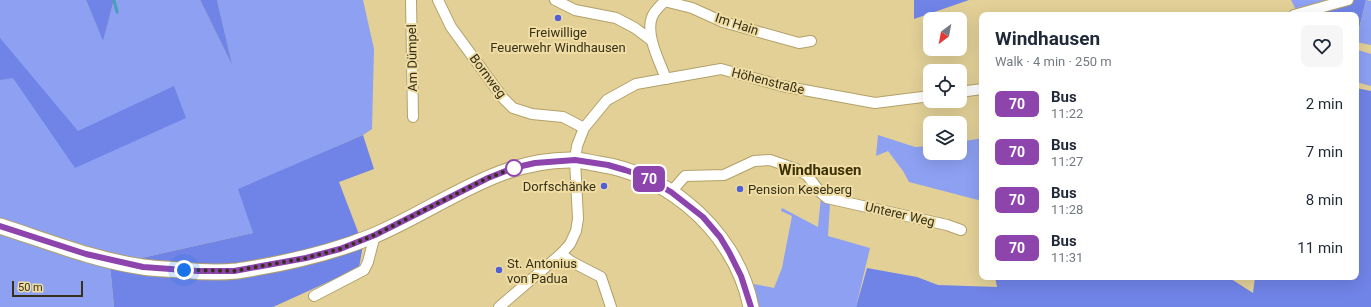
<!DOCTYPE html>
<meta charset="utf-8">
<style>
:root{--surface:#fff;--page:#f6f6f7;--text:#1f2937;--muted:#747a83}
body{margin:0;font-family:Roboto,sans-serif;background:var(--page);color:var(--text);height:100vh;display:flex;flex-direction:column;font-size:15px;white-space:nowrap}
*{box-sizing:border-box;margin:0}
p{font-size:13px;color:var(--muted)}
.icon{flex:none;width:22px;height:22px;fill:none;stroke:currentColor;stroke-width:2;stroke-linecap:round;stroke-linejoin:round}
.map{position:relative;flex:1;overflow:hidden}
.details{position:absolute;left:979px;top:12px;width:380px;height:268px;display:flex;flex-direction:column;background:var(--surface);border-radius:8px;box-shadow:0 4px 16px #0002}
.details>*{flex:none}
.badge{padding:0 8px;border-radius:6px;font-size:14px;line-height:26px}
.needle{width:26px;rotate:212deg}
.controls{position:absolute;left:923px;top:12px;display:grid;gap:8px}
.controls a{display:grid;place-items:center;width:44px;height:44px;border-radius:8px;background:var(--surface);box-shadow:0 4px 16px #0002;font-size:20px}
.scale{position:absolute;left:12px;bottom:10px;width:71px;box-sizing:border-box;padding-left:4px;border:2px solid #373019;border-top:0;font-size:11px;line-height:14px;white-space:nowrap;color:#373019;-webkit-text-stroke:3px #efdda4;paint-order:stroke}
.you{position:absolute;width:20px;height:20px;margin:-10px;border:3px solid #fff;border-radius:50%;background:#1a73e8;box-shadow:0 0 0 6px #1a73e833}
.map>.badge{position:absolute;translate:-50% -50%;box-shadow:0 0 0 2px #fff}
.round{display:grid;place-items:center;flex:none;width:42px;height:42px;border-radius:8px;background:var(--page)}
.head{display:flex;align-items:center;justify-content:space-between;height:68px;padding:0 16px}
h1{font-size:19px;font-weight:700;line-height:30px}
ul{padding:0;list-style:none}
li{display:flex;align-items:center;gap:12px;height:48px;padding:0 16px}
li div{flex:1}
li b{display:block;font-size:15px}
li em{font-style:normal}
li .badge{min-width:44px;font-weight:700;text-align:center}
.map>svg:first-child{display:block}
.green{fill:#8da0f2}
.forest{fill:#7084e7}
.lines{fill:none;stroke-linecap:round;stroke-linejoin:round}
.stream{stroke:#46a0b2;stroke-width:3}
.minor-casing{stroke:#b2a169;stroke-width:12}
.secondary-casing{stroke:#b2a169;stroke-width:17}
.minor{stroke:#fff;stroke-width:10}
.secondary{stroke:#fff;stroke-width:15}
.line-casing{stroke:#fff;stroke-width:9}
.line{stroke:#8e44ad;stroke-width:6}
.walk{stroke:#373019;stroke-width:4;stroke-dasharray:0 7.2}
.poi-dot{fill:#5060d6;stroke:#efdda4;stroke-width:1.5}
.stop-dot{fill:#fff;stroke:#8e44ad;stroke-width:2}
.labels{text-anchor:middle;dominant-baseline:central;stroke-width:4;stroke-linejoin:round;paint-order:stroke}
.street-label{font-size:13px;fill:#373019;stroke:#efdda4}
.poi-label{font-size:13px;fill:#373019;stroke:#efdda4;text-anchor:start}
.quarter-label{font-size:15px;font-weight:bold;fill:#3c3003;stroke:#efdda4}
</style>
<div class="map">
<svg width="1371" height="307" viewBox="0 0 1371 307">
<rect width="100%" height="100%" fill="#e2d097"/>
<g class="green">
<polygon points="0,0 86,0 103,40 114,0 200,0 231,63 217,0 363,0 374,49 372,129 363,135 239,189 253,233 110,265 114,307 0,307"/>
<polygon points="1291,0 1326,0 1296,10"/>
<polygon points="1366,0 1371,1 1371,45 1356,42"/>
<polygon points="1358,50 1371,54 1371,86 1356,82 1356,60"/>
<polygon points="878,135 915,147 930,146 930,153 960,153 960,142 982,138 982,201 909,182 903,171 888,151 876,156"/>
<polygon points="821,197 830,203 828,236 870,248 856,307 758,307 754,284 774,288 782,268 792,216 781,211 782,208 818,227"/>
</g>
<g class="forest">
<polygon points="86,0 114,0 103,41"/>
<polygon points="200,0 217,0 232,65"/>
<polygon points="914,0 969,0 914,19"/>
<polygon points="1348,0 1366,0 1356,41 1356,15 1308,15"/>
<polygon points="0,38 78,131 174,86 186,118 75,168 13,78 0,80"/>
<polygon points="1356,84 1356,88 1371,91 1371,307 856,307 867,268 917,277 938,285 997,287 995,277 1228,277 1253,293 1255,277 1356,277"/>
<polygon points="363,135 374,169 339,182 363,245 359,268 273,307 114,307 110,265 253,233 238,189"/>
</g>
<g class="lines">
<polyline class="stream" points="114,0 117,12"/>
<defs>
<g id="minor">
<polyline points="411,0 413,117"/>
<polyline points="438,0 451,27 503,98 513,108 532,114 563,117 584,128"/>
<polyline points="555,0 575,10 616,18 635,28 651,40"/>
<polyline points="664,1 692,8 723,22 799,43 811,41"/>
<polyline points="1294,15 1348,0"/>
<path d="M666,79c-6,-17 -21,-44 -14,-62 2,-6 9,-12 14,-17"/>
<polyline points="960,92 982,89"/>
<polyline points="671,192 685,176 724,175 754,161 770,160 796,169 807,175 820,192 827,198 947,225 961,230"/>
<polyline points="561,254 572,262 601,277 611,307"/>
<polyline points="314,296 364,270 368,262 375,235"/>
<polyline points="499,307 561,254 570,244 576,231 578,219 575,160 577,146 584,128 607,100 636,84 721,69 782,86 875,103 930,96"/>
</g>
<path id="secondary" d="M0,226c47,15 94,34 143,41 13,2 26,2 39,3 17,2 37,3 55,1 46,-7 92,-17 136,-35 67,-28 124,-78 201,-76 8,0 17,3 25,4 33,5 62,19 88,40 32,26 56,62 64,103"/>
</defs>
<use href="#minor" class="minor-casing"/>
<use href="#secondary" class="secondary-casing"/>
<use href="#minor" class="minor"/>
<use href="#secondary" class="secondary"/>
</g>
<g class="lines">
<defs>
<polyline id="line" points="0,226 86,254 143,267 198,271 234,271 306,258 340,249 375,235 488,178 513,168 535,163 575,160 608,165 625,170 643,176 671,192 703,217 720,237 729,252 741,276 751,307"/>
</defs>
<use href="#line" class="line-casing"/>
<use href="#line" class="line"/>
<polyline class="walk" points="184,270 234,271 306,258 340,249 375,235 488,178 514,168"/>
</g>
<g class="poi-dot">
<circle cx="558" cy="18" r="4"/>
<circle cx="604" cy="186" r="4"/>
<circle cx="740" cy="189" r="4"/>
<circle cx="499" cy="270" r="4"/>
</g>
<circle class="stop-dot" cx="514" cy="168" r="8"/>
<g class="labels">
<g class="street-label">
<text transform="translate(737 24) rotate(18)">Im Hain</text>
<text transform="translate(412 58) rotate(-91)">Am Dümpel</text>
<text transform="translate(488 76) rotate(53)">Bornweg</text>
<text transform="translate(768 81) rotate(14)">Höhenstraße</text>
<text transform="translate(900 214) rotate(13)">Unterer Weg</text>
</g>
<g class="poi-label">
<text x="558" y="32" text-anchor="middle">Freiwillige<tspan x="558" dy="15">Feuerwehr Windhausen</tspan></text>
<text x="596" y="186" text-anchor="end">Dorfschänke</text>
<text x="748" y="189">Pension Keseberg</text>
<text x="507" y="263">St. Antonius<tspan x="507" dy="15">von Padua</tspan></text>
</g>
<g class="quarter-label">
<text x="820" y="170">Windhausen</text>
</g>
</g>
</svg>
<div class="controls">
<a><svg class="needle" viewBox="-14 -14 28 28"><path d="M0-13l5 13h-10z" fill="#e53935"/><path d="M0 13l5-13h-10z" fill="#747a83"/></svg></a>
<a><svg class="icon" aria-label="locate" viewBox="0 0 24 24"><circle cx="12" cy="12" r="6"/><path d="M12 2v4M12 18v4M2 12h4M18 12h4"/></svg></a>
<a><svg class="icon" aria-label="layers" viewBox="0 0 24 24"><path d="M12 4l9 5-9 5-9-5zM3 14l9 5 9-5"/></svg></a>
</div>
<div class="scale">50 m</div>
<div class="you" style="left:184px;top:270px"></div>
<b class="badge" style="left:649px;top:179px;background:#8e44ad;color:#fff">70</b>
<section class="details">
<div class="head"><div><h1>Windhausen</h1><p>Walk · 4 min · 250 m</p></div><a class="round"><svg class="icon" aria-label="heart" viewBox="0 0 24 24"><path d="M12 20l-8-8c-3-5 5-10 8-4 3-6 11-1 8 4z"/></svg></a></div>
<ul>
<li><span class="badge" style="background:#8e44ad;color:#fff">70</span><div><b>Bus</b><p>11:22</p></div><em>2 min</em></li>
<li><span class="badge" style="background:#8e44ad;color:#fff">70</span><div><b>Bus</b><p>11:27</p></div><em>7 min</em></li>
<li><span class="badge" style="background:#8e44ad;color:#fff">70</span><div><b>Bus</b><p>11:28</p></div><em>8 min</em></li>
<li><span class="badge" style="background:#8e44ad;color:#fff">70</span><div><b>Bus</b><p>11:31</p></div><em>11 min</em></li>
</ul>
</section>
</div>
